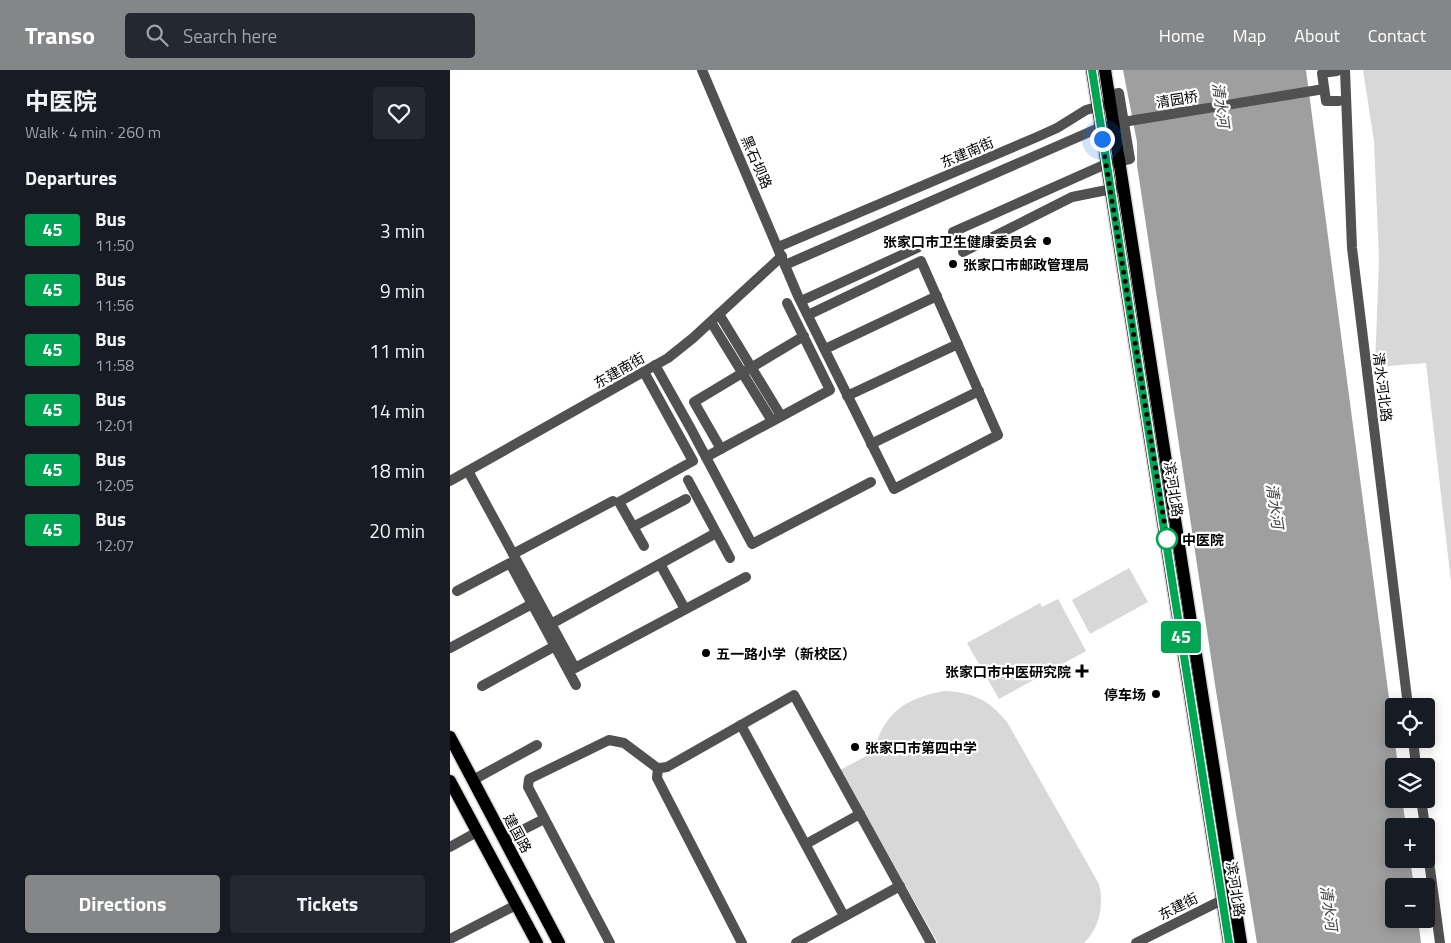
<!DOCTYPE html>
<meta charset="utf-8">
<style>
:root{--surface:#171b24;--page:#242831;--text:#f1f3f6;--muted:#9ea1a6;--accent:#858687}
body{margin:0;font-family:"Titillium Web","Noto Sans SC",sans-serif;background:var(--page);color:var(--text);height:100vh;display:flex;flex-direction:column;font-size:19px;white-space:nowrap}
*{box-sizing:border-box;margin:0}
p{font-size:16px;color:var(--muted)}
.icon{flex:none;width:28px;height:28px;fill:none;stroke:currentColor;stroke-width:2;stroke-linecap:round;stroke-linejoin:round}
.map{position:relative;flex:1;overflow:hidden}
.panel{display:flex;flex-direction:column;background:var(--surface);width:450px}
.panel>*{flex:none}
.badge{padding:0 10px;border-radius:4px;font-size:18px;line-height:32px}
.tools{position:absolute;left:935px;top:628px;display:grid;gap:10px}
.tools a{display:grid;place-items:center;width:50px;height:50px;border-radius:5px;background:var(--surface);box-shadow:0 2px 12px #0003;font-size:25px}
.you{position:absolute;width:25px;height:25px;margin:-12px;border:4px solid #fff;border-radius:50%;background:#1a73e8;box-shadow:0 0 0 8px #1a73e833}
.map>.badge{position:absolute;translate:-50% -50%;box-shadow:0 0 0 2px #fff}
h2{padding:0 25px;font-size:19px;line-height:45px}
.round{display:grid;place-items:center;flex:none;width:52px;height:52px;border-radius:5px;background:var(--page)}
.head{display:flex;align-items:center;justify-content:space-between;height:85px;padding:0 25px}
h1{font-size:24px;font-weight:700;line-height:38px}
.button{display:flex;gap:10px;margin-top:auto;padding:10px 25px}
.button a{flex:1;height:58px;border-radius:5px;background:var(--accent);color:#fff;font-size:20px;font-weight:700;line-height:58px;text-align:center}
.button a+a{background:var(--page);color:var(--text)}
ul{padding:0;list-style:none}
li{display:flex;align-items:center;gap:15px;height:60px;padding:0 25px}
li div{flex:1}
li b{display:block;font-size:19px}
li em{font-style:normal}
li .badge{min-width:55px;font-weight:700;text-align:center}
header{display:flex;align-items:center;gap:30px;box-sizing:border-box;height:70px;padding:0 25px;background:var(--accent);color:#fff}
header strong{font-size:24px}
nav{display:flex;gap:28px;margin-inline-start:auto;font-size:18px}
.search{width:350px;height:45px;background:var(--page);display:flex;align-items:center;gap:12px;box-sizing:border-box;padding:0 18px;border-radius:5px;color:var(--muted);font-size:19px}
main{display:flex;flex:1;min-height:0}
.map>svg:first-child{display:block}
.green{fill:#d8d8d8}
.water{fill:#9f9f9f}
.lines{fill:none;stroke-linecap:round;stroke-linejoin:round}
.major-casing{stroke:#dbdbdb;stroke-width:15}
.minor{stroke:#515151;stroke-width:10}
.major{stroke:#000;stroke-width:12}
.line-casing{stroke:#fff;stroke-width:11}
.line{stroke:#00a651;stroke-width:8}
.walk{stroke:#000;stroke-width:5;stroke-dasharray:0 9}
.poi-dot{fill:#000;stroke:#fff;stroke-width:2}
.stop-dot{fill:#fff;stroke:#00a651;stroke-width:2.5}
.labels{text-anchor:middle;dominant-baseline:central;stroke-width:4.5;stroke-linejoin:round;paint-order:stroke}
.street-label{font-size:14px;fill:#000;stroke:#fff}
.poi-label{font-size:14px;font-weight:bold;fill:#000;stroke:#fff;text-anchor:end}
.stop-label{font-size:14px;font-weight:bold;fill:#000;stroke:#fff;text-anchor:start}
.water-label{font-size:15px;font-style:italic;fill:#404040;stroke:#fff}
</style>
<header>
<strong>Transo</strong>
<div class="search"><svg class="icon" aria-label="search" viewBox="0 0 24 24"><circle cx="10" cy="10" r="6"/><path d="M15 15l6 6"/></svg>Search here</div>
<nav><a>Home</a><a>Map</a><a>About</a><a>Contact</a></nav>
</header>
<main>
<section class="panel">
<div class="head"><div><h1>中医院</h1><p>Walk · 4 min · 260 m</p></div><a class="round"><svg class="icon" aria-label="heart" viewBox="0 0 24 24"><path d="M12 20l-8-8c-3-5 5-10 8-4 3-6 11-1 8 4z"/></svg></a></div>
<h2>Departures</h2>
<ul>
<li><span class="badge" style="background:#00a651;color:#fff">45</span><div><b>Bus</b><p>11:50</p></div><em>3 min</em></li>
<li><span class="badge" style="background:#00a651;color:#fff">45</span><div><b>Bus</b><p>11:56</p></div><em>9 min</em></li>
<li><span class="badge" style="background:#00a651;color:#fff">45</span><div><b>Bus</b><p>11:58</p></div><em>11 min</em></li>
<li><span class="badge" style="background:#00a651;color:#fff">45</span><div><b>Bus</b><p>12:01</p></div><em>14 min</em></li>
<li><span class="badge" style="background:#00a651;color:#fff">45</span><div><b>Bus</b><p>12:05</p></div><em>18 min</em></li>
<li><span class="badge" style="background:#00a651;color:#fff">45</span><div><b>Bus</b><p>12:07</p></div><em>20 min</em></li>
</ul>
<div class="button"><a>Directions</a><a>Tickets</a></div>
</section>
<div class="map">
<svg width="1001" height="873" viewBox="0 0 1001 873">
<rect width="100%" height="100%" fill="#fff"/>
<g class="green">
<polygon points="913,0 1001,0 1001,512 976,293 925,297 929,189 924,71"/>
<polygon points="679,498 698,532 640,564 622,530"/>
<polygon points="608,529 636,581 549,629 517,573 590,533 592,537"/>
<path d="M494,621c29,1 45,9 63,31l92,162c5,20 1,44 -15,59h-146l-98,-173 34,-18c9,-39 32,-54 70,-61z"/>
</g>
<polygon class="water" points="673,0 856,0 948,696 944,696 944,729 952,729 956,756 944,756 944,789 960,789 964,816 944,816 944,849 968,849 971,873 807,873 766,621 687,95 687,72"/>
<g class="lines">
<defs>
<g id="major">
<polyline points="642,0 779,873"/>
<polyline points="655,0 791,873"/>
<polyline points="0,667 109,873"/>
<polyline points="0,711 87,873"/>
</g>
</defs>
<use href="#major" class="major-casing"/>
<g class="minor">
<path d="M252,0l96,226c32,64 64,129 96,193l104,-54 -77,-174 -113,54"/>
<polyline points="895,0 902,178 958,636"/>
<polyline points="887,1 872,3 876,31 889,31"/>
<polyline points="673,52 874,19"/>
<polyline points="503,162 656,94 680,89 669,23 659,25"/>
<polyline points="328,177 587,67 607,58 636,40 654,35"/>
<polyline points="513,182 622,127 667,118"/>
<polyline points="335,195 651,57 658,56"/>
<polyline points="351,231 467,178"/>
<polyline points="269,244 331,346"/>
<polyline points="261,252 322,351"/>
<polyline points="375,279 487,226"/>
<polyline points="205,295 241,359 302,474 421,412"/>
<polyline points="397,326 508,274"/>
<polyline points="421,374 529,321"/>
<polyline points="271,379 244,332 354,266"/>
<polyline points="256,387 380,320 337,233"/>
<polyline points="18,401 125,598 296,507"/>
<polyline points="238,410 280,488"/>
<polyline points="0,411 218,288 243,268 332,186"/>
<polyline points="183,457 236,429"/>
<polyline points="194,476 169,432 243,391 194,302"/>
<polyline points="63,484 163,431"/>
<polyline points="210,494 235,539"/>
<polyline points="61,495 126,615"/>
<polyline points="7,521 60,493"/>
<polyline points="101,554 266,463"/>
<polyline points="0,578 82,534"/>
<polyline points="32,616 105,576"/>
<polyline points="291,655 394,846"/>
<polyline points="963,669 966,696"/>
<polyline points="208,698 207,708 292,873"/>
<polyline points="23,710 87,675"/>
<polyline points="971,729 975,756"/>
<polyline points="55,769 94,749"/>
<polyline points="976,769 990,873"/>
<polyline points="356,774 410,744"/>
<polyline points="0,777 27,762"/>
<polyline points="0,869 66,835"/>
<polyline points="160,873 78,717 79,709 159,670 174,673 206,697 210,698 217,697 344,625 481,873"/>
<polyline points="346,873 450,816"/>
<polyline points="686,873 778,827"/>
</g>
<use href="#major" class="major"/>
</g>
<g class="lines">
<defs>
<polyline id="line" points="642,0 779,873"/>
</defs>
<use href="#line" class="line-casing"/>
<use href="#line" class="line"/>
<polyline class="walk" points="652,69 717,469"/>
</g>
<g class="poi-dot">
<circle cx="597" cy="171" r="5"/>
<circle cx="503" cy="194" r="5"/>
<circle cx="256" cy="583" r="5"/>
<path d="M629.5 593.5h5v5h5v5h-5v5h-5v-5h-5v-5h5z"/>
<circle cx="706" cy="624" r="5"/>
<circle cx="405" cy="677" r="5"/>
</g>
<circle class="stop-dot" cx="717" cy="469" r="10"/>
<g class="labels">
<g class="street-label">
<text transform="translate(727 29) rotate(-9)">清园桥</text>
<text transform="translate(517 82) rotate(-23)">东建南街</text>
<text transform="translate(307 92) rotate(67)">黑石坝路</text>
<text transform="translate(169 300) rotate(-30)">东建南街</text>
<text transform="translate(933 317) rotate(83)">清水河北路</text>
<text transform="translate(724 419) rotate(81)">滨河北路</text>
<text transform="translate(68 763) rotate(62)">建国路</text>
<text transform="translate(786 819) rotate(81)">滨河北路</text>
<text transform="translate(728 836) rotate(-27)">东建街</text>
</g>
<g class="poi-label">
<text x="587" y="171">张家口市卫生健康委员会</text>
<text x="513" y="194" text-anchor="start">张家口市邮政管理局</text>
<text x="266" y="583" text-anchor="start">五一路小学（新校区）</text>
<text x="621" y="601">张家口市中医研究院</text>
<text x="696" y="624">停车场</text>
<text x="415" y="677" text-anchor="start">张家口市第四中学</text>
</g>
<g class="stop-label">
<text x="732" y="469">中医院</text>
</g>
<g class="water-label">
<text transform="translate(771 35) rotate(82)">清水河</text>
<text transform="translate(825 436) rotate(82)">清水河</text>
<text transform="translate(879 838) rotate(82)">清水河</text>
</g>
</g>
</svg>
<div class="tools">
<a><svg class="icon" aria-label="locate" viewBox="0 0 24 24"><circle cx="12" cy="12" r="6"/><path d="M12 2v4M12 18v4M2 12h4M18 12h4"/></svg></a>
<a><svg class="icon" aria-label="layers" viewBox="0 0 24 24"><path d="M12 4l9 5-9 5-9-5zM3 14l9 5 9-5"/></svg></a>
<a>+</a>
<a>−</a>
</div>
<div class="you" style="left:652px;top:69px"></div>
<b class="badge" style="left:731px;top:567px;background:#00a651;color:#fff">45</b>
</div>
</main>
